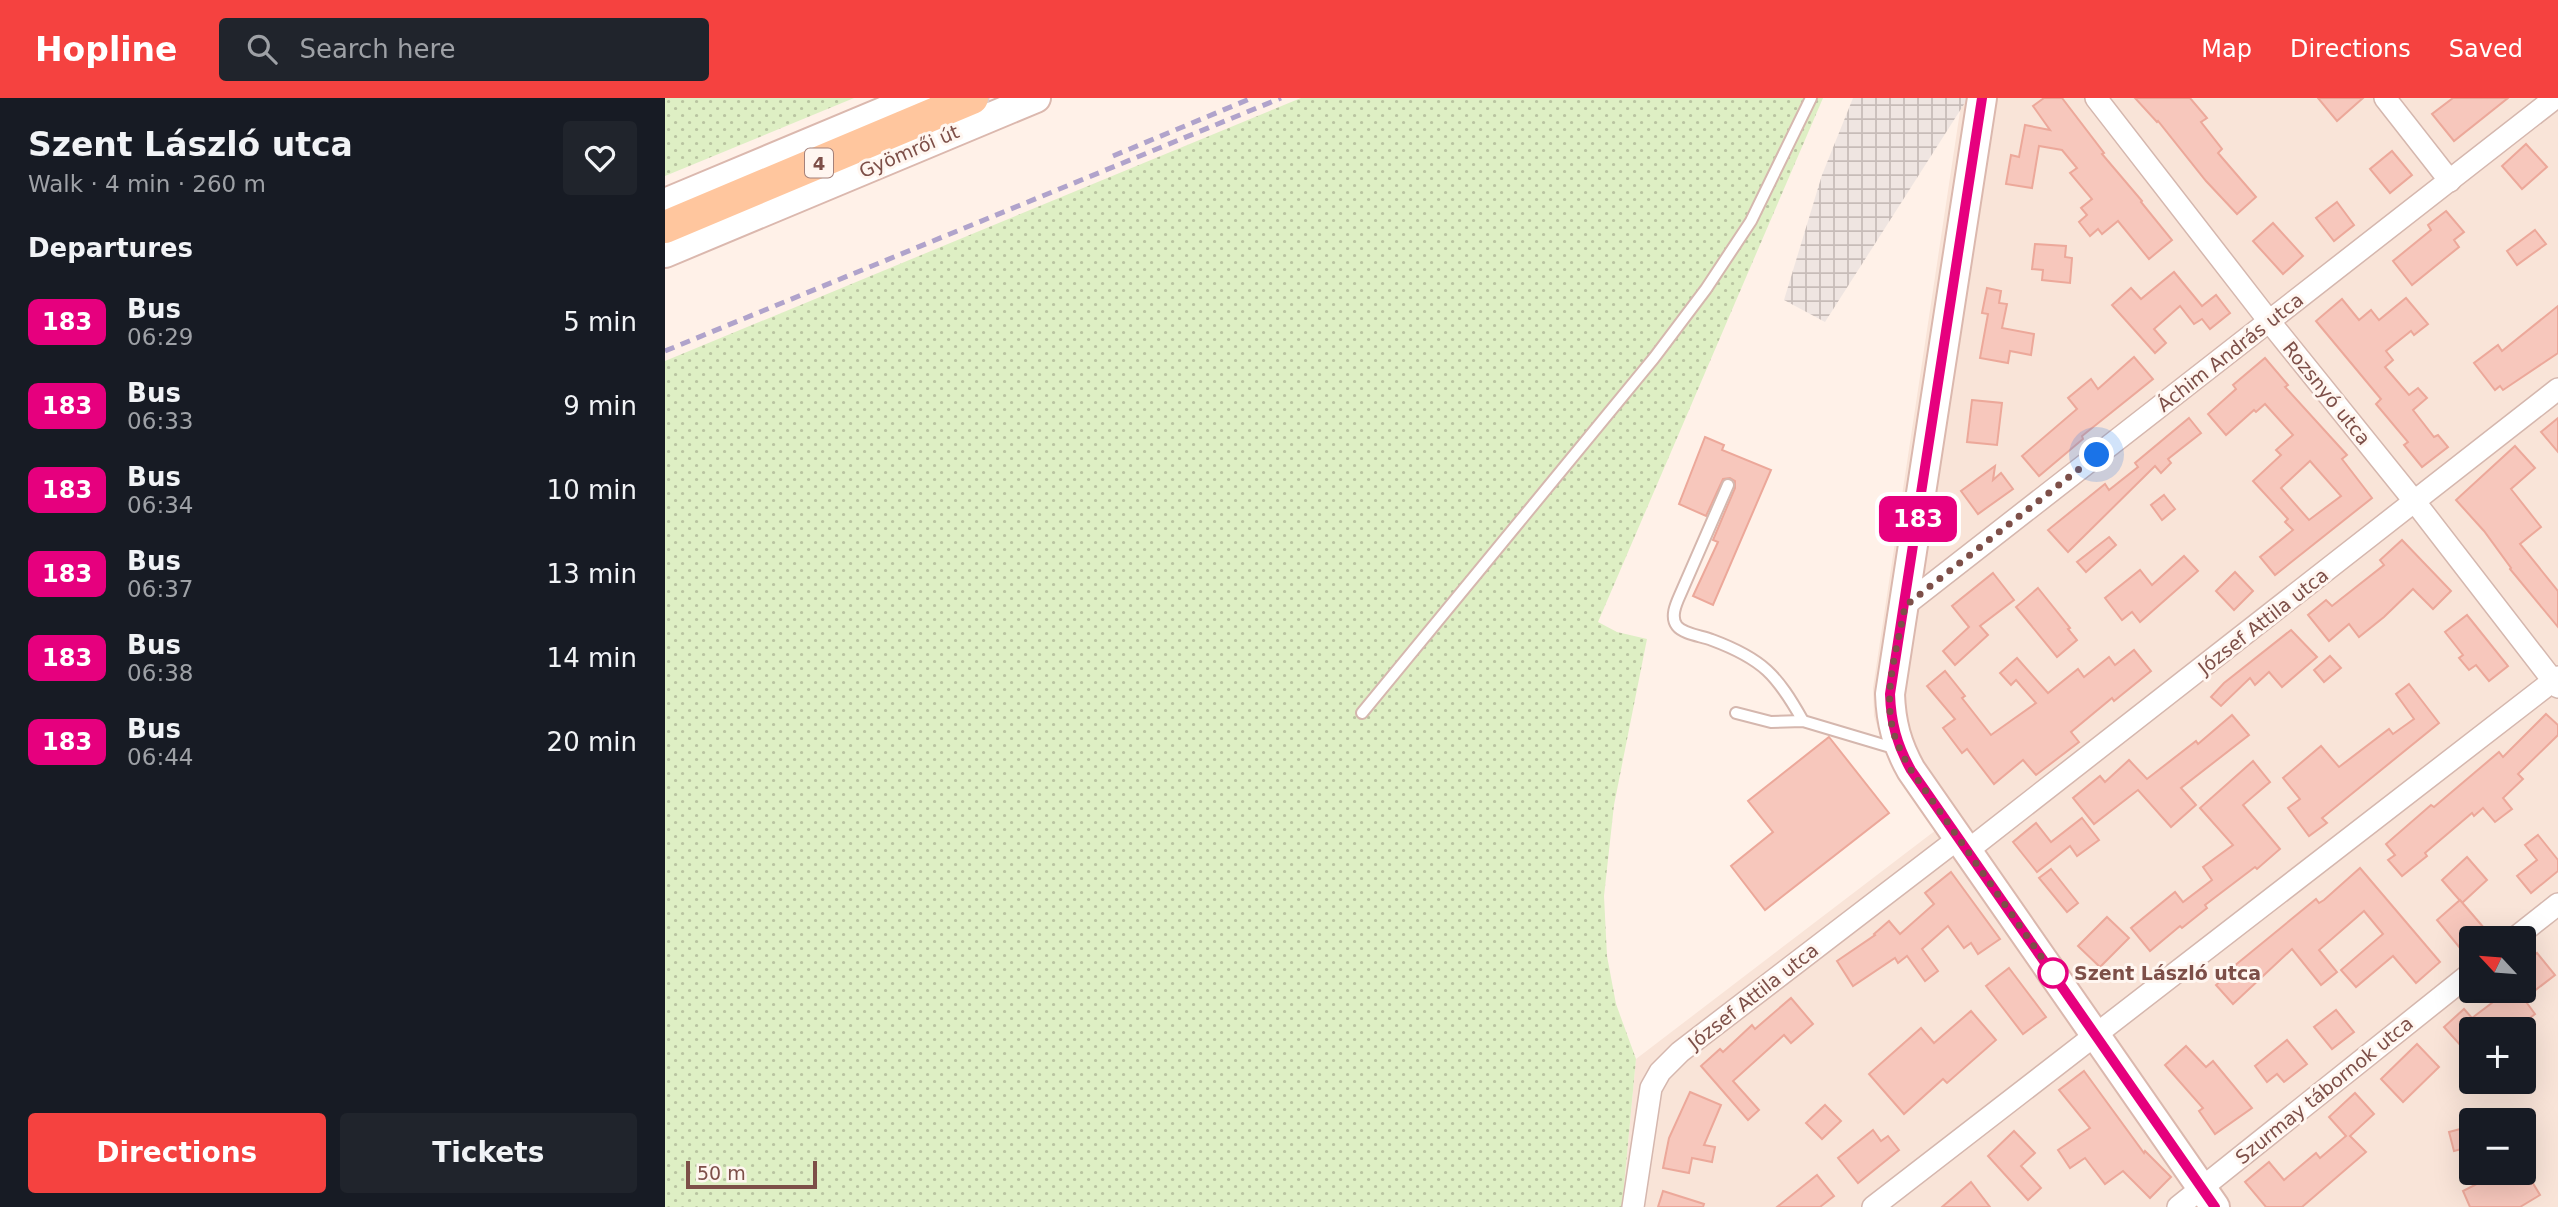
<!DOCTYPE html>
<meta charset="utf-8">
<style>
:root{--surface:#171b24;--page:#20242c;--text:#f1f3f6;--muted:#9ea1a6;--accent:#f54240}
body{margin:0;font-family:"DejaVu Sans",sans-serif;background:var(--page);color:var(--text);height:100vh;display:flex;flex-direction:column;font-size:26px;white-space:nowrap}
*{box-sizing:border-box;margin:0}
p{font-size:23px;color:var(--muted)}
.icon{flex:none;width:38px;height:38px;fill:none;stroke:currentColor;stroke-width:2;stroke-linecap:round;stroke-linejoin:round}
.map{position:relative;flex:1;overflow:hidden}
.drawer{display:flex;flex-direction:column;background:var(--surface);width:665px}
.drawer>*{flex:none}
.badge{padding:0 14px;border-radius:10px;font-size:24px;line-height:46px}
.needle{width:46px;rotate:296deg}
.controls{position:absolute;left:1794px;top:828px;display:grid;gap:14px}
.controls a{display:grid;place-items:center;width:77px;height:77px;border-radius:7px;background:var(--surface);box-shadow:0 7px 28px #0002;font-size:35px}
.scale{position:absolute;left:21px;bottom:18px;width:131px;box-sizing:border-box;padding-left:7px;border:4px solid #7d4f48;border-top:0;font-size:19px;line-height:24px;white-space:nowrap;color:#7d4f48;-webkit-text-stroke:5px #fff6f0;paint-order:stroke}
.you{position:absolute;width:35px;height:35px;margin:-18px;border:5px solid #fff;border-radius:50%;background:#1a73e8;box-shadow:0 0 0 10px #1a73e833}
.map>.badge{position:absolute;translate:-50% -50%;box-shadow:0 0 0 4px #fff}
h2{padding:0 28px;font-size:26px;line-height:63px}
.round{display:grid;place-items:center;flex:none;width:74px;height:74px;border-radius:7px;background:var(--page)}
.overview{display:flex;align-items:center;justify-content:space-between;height:119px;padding:0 28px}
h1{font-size:33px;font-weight:800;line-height:52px}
.cta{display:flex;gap:14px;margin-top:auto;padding:14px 28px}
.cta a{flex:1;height:80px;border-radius:7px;background:var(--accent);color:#fff;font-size:28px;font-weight:800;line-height:80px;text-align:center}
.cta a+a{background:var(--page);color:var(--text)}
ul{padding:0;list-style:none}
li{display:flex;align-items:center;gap:21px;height:84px;padding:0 28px}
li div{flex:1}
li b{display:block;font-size:26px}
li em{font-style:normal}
li .badge{min-width:77px;font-weight:700;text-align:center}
header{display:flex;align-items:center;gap:42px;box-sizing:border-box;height:98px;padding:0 35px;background:var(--accent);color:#fff}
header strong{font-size:33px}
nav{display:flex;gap:38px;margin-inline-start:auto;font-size:24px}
.search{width:490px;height:63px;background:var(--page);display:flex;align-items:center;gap:18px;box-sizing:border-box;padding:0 24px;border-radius:7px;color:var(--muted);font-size:26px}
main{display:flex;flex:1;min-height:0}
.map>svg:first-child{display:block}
.residential{fill:#f9e4d8;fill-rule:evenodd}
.industrial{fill:url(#industrial-grid)}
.green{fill:url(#green-dots)}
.building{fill:#f7c7bc;stroke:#eca89a;stroke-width:2;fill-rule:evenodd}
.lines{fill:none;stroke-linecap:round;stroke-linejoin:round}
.lane-casing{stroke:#d5b7ae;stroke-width:14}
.street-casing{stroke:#d5b7ae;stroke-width:24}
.secondary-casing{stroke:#dbb8ae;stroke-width:32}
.primary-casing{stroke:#dbcecc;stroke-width:35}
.lane{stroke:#fff;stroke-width:10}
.street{stroke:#fff;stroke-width:21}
.secondary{stroke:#fff;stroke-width:28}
.primary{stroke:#ffc69e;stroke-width:32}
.rail{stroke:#b0a3cb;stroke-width:5;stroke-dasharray:10 7;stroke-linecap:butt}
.line-casing{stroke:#fff;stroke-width:16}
.line{stroke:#e6007e;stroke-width:10}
.walk{stroke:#7d4f48;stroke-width:7;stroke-dasharray:0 12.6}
.stop-dot{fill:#fff;stroke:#e6007e;stroke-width:3.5}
.labels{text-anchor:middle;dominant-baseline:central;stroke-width:6;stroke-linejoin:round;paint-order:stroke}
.shield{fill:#fff6f0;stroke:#a4817a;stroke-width:2}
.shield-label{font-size:18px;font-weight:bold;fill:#7d4f48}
.street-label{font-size:19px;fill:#7d4f48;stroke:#fff6f0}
.stop-label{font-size:19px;font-weight:bold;fill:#7d4f48;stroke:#fff6f0;text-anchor:start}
</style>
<header>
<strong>Hopline</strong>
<div class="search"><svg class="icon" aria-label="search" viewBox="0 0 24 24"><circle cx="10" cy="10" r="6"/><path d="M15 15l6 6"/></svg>Search here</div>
<nav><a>Map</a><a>Directions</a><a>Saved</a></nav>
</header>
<main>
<section class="drawer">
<div class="overview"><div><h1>Szent László utca</h1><p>Walk · 4 min · 260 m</p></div><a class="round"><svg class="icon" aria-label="heart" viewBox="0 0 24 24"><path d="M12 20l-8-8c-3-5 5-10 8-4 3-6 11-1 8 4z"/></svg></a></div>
<h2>Departures</h2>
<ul>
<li><span class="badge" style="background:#e6007e;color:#fff">183</span><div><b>Bus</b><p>06:29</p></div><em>5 min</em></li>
<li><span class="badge" style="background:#e6007e;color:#fff">183</span><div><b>Bus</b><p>06:33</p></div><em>9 min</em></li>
<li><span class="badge" style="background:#e6007e;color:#fff">183</span><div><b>Bus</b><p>06:34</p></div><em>10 min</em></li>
<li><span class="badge" style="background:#e6007e;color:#fff">183</span><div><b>Bus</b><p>06:37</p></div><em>13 min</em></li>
<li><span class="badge" style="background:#e6007e;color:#fff">183</span><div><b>Bus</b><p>06:38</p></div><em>14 min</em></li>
<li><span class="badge" style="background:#e6007e;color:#fff">183</span><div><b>Bus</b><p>06:44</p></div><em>20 min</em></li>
</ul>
<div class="cta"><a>Directions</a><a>Tickets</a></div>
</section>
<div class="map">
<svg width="1893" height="1109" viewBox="0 0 1893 1109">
<defs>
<pattern id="industrial-grid" width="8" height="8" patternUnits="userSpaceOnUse" patternTransform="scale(1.75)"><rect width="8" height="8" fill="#efe5e1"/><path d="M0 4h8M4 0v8" fill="none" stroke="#c7bcb8"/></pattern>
<pattern id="green-dots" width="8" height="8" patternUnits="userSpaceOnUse" patternTransform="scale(1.75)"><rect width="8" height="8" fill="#deefc4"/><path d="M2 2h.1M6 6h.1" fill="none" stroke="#b9c4a1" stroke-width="1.8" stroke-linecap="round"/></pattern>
</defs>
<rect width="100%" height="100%" fill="#fff1e8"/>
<path class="residential" d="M1297,0h596v1109h-936l14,-148 300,-229 -39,-61 -16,-31 -7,-22 -1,-28zM1806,840h52v52h-52zM1806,931h52v53h-52zM1806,1022h52v52h-52z"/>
<polygon class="industrial" points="1188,0 1303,0 1160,224 1119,202 1157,77"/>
<g class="green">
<polygon points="0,0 189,0 0,78"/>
<polygon points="636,0 1158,0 933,524 952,534 982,541 949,707 939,798 942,858 951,906 971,961 957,1109 0,1109 0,263"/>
</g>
<g class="building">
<polygon points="1379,0 1397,0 1439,55 1437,56 1477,103 1476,104 1507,142 1484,161 1453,123 1437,136 1433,131 1425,138 1414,124 1422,117 1416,110 1427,101 1405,75 1412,70 1397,52 1374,48 1367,90 1341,86 1346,57 1354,59 1360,27 1385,32 1368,8"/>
<polygon points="1470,0 1525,0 1542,20 1536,24 1557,51 1553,55 1591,99 1572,116 1541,83 1493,23 1492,24"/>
<polygon points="1653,0 1698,0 1672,23"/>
<polygon points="1788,0 1843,0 1789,43 1767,16"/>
<polygon points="1861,46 1882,69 1857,91 1837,68"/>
<polygon points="1727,53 1747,77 1725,95 1705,71"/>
<polygon points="1672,104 1689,127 1669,143 1651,120"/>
<polygon points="1781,113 1799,134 1789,142 1794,149 1747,187 1728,163 1766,132 1763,127"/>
<polygon points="1608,125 1638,158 1618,176 1588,143"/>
<polygon points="1870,132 1881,146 1852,167 1842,153"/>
<polygon points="1370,146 1401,148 1400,159 1407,160 1405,185 1377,182 1378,172 1367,171"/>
<polygon points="1509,174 1537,208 1551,197 1565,215 1545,231 1537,221 1529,226 1515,208 1489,231 1501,245 1490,255 1447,207 1466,190 1476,201"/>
<polygon points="1322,190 1336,193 1334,205 1342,206 1337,230 1369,236 1366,257 1345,253 1343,265 1315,260 1323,216 1317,215"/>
<polygon points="1741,200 1763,226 1749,237 1746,233 1721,253 1728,262 1720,269 1744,297 1753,290 1762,300 1748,312 1769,339 1773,337 1783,349 1757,369 1739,347 1743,344 1711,306 1716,301 1651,223 1677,201 1694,222 1706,212 1714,222"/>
<polygon points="1893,208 1893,255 1838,292 1835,288 1830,292 1809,265 1833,247 1837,253"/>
<polygon points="1469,259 1488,281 1417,338 1418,341 1374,378 1357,358 1412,311 1403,300 1426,281 1433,291"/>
<path d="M1600,260l23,27 -3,2 62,68 -5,4 30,39 -97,77 -15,-18 33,-27 -8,-8 3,-3 -35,-38 28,-26 -5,-5 17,-15 -28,-31 -9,8 -2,-2 -28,25 -18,-21 28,-25 -3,-4zM1645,363l31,35 -32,24 -28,-32z"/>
<polygon points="1307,302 1337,305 1332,347 1302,344"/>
<polygon points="1524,320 1536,335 1503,361 1506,365 1496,375 1490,368 1403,454 1383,432 1440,386 1444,392 1473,369 1470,365"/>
<polygon points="1893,320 1893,354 1876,334"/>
<polygon points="1040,339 1059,347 1057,352 1106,372 1048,507 1028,498 1053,444 1048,442 1070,390 1070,383 1065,380 1058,381 1041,418 1014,406"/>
<polygon points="1850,348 1870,370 1846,391 1876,429 1855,446 1893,493 1893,529 1845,471 1846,470 1819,433 1791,402"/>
<polygon points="1330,368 1328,382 1336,375 1348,391 1313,416 1296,393"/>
<polygon points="1499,397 1510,411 1497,422 1486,407"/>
<polygon points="1444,439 1451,447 1421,474 1412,464"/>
<polygon points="1737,442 1786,493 1768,511 1748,491 1719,519 1694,539 1684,526 1664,543 1643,517 1661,502 1667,508 1719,467 1715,462"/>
<polygon points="1519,458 1533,473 1475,524 1467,514 1457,522 1440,500 1475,472 1487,487"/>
<polygon points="1570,474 1588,493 1569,512 1551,493"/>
<polygon points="1328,475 1349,502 1315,528 1323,537 1290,567 1278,553 1304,529 1287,508"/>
<polygon points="1373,490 1405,530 1403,531 1412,542 1392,559 1351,509"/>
<polygon points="1802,517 1843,568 1824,583 1811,567 1804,572 1794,560 1798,557 1780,534"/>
<polygon points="1626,532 1652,559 1617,589 1604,574 1590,587 1585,580 1556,608 1546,599 1559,585"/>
<polygon points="1469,552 1486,573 1449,603 1447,600 1406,634 1414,644 1371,677 1358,662 1329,686 1302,651 1297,655 1278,630 1290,621 1262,588 1280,573 1300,598 1297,600 1326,637 1371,605 1351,582 1346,587 1335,575 1352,560 1383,595 1413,571 1419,579 1444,559 1450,567"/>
<polygon points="1665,558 1676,570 1659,584 1649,572"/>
<polygon points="1744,586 1774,625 1657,720 1662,725 1644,738 1623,710 1635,701 1618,680 1656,648 1674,669 1724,631 1728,636 1749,621 1731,596"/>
<polygon points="1881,616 1893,627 1893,637 1853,676 1858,681 1838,700 1847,711 1830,724 1818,710 1809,718 1807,715 1760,755 1762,758 1737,778 1723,762 1730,757 1721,746 1766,707 1769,709 1834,654 1838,659"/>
<polygon points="1567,617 1584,637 1516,690 1531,707 1506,729 1473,692 1429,726 1408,700 1435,678 1440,684 1464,662 1482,681 1531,643 1533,646"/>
<polygon points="1164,639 1224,715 1100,812 1066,768 1108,734 1083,703"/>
<polygon points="1588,663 1605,684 1578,707 1615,751 1592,771 1590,769 1540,807 1542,810 1517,830 1515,828 1485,853 1466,830 1510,794 1518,804 1547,782 1538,769 1568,747 1535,710"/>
<polygon points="1417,720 1434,742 1412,758 1405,748 1372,774 1348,744 1371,725 1386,744"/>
<polygon points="1873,737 1893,762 1893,773 1866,795 1852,778 1872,762 1860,747"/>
<polygon points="1802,759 1822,782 1797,805 1777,782"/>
<polygon points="1695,770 1775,864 1751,885 1728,858 1691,889 1676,872 1718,836 1699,813 1654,852 1672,874 1656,887 1627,851 1568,906 1551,887 1569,871 1568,869 1651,801 1654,805 1659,802"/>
<polygon points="1386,771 1413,805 1402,814 1374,780"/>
<polygon points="1286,774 1335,841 1313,856 1306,845 1299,850 1283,828 1257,851 1273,873 1260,883 1242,858 1233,865 1230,860 1188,888 1172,863 1210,837 1209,836 1224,823 1235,836 1269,806 1260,795"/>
<polygon points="1795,802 1819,830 1795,850 1772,822"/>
<polygon points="1442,819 1464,840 1435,869 1413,848"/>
<polygon points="1872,855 1890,877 1859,901 1870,916 1851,931 1806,931 1806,959 1779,929 1799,911 1807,920 1844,892 1858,892 1858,866"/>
<polygon points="1344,870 1381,919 1358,936 1321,888"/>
<polygon points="1126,900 1148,926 1126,945 1119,937 1068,983 1094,1012 1083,1022 1036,968 1055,951 1058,954 1087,927 1090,931"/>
<polygon points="1671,912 1689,934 1667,951 1649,929"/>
<polygon points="1306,913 1331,942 1282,985 1278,981 1239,1016 1204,976 1256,930 1269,945"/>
<polygon points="1622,942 1642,966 1619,984 1612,976 1602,984 1590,968"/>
<polygon points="1752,946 1774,969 1738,1004 1716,981"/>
<polygon points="1521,948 1541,969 1548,963 1587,1010 1550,1036 1534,1013 1538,1010 1500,967"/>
<polygon points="1419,973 1479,1055 1480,1053 1506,1079 1485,1100 1458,1073 1440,1086 1420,1060 1405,1070 1393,1052 1425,1030 1394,992"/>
<polygon points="1025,994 1056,1007 1039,1047 1050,1049 1047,1064 1027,1060 1024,1075 998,1070 1004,1040"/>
<polygon points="1690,995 1709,1016 1685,1038 1701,1054 1637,1109 1601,1109 1580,1084 1604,1064 1619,1082 1651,1055 1655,1060 1681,1038 1664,1019"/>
<polygon points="1160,1007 1176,1023 1157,1041 1141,1025"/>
<polygon points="1799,1030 1804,1049 1789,1053 1784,1034"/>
<polygon points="1208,1032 1216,1043 1223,1038 1234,1052 1193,1085 1173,1060"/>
<polygon points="1349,1033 1370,1055 1356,1068 1376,1090 1363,1102 1323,1058"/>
<polygon points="1860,1072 1875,1097 1855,1109 1805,1109 1798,1093 1835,1074 1858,1074"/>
<polygon points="1152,1077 1169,1098 1155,1109 1112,1109"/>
<polygon points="1306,1084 1325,1109 1277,1109"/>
<polygon points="998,1093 1039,1106 1038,1109 993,1109"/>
</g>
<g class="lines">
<defs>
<g id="lane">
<path d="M1063,387l-48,110c-4,9 -10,22 -3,31 6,8 25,10 35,14 51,19 65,35 91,81"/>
<polyline points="697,615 989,260 1041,191 1086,123 1146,0"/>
<polyline points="1071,615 1106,624 1138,623 1232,651"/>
</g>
<g id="street">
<polyline points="1431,0 1604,223 1750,404 1893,589"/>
<polyline points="1720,0 1785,83"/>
<polyline points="1239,508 1890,0"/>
<polyline points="1302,753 1893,291"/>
<polyline points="1850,840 1893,806"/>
<polyline points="968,1109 986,990 995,974 1015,954 1294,740"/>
<polyline points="1208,1109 1893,579"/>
<polyline points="1513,1109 1806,875"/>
</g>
<g id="secondary">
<path d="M1317,0l-92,596c1,29 7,51 21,76l304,437"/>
<polyline points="0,105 251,0"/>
<polyline points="0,155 371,0"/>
</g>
<polyline id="primary" points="0,129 307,0"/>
</defs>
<use href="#lane" class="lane-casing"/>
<use href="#street" class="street-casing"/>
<use href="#secondary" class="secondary-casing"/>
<use href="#primary" class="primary-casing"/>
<use href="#lane" class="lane"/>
<use href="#street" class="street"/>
<use href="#secondary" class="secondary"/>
<use href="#primary" class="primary"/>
<g class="rail">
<polyline points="448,58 587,0"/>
<polyline points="0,253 616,0"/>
</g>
</g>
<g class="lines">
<defs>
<path id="line" d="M1317,0l-92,596c1,29 7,51 21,76l304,437"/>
</defs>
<use href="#line" class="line-casing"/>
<use href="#line" class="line"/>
<path class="walk" d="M1388,875l1,2 -143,-205c-9,-16 -18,-32 -20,-51 -6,-34 8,-79 14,-113l192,-151"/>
</g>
<circle class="stop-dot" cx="1388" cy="875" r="14"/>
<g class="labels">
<rect class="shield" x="140" y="50.5" width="28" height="29" rx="5"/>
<g class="shield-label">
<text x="154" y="65">4</text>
</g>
<g class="street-label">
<text transform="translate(244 53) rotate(-23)">Gyömrői út</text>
<text transform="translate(1565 254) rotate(-38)">Áchim András utca</text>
<text transform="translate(1662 295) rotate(51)">Rozsnyó utca</text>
<text transform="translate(1598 523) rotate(-38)">József Attila utca</text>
<text transform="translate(1088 898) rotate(-38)">József Attila utca</text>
<text transform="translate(1659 992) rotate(-39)">Szurmay tábornok utca</text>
</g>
<g class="stop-label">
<text x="1409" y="875">Szent László utca</text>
</g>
</g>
</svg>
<div class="controls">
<a><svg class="needle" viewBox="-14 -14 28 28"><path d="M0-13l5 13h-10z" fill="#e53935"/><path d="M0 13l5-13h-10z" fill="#9ea1a6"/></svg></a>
<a>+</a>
<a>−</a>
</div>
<div class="scale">50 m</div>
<div class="you" style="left:1432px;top:357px"></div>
<b class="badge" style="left:1253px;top:421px;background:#e6007e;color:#fff">183</b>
</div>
</main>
